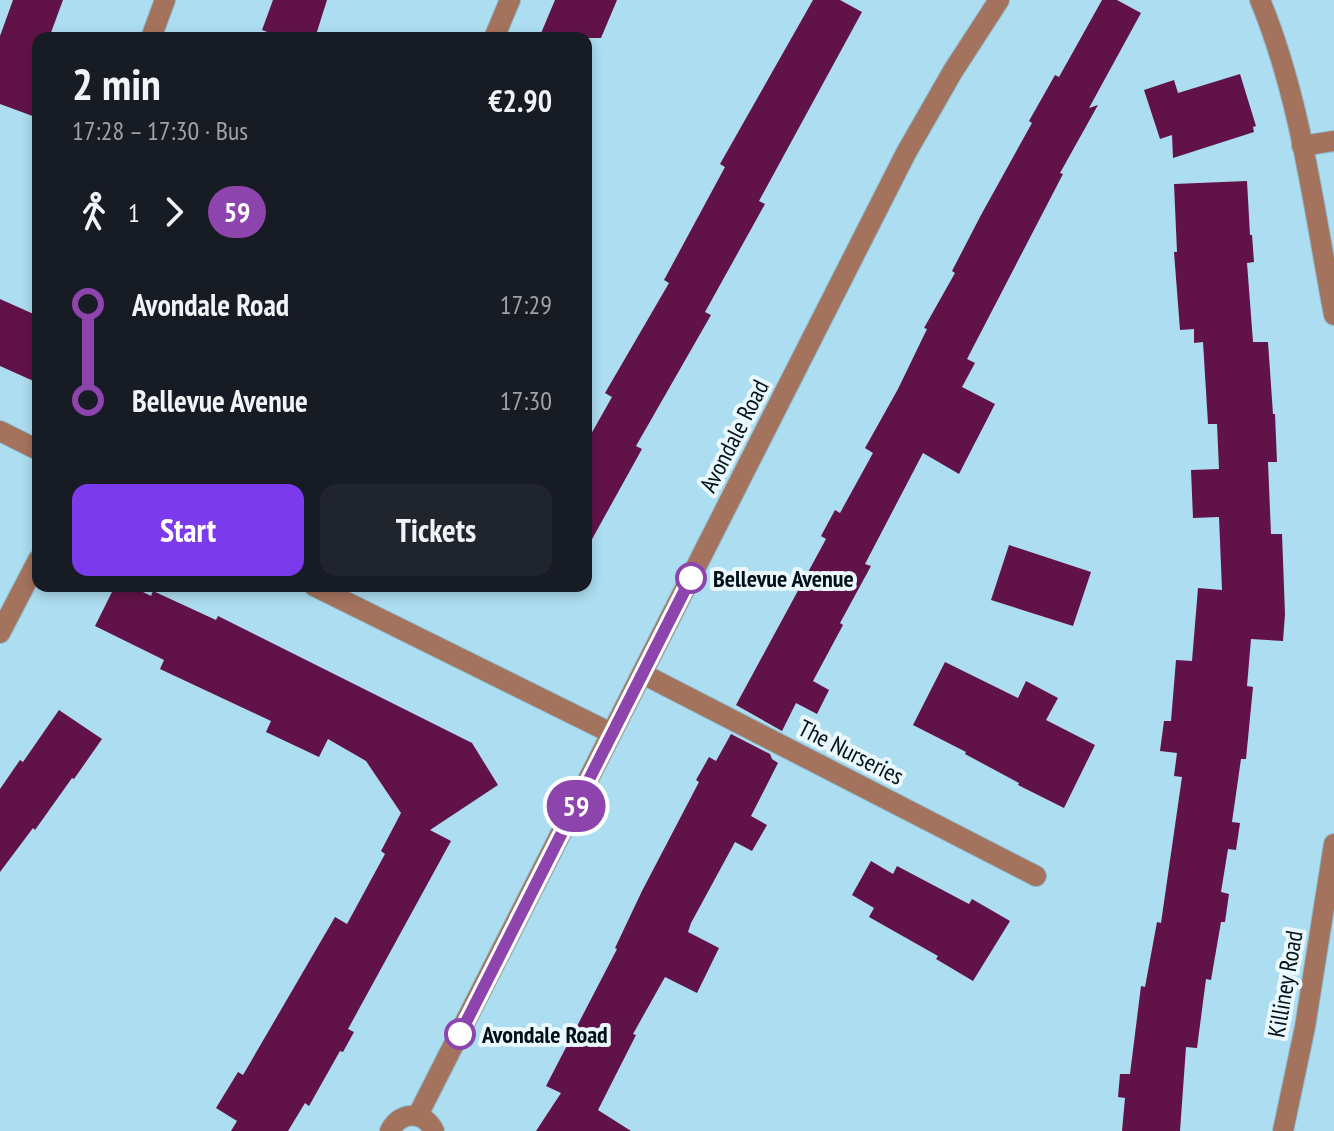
<!DOCTYPE html>
<meta charset="utf-8">
<style>
:root{--surface:#171b24;--page:#20242c;--text:#f1f3f6;--muted:#9ea1a6;--accent:#7c3aed}
body{margin:0;font-family:"PT Sans Narrow",sans-serif;background:var(--page);color:var(--text);height:100vh;display:flex;flex-direction:column;font-size:30px;white-space:nowrap}
*{box-sizing:border-box;margin:0}
p{font-size:26px;color:var(--muted)}
.icon{flex:none;width:44px;height:44px;fill:none;stroke:currentColor;stroke-width:2;stroke-linecap:round;stroke-linejoin:round}
.map{position:relative;flex:1;overflow:hidden}
.sheet{position:absolute;left:32px;top:32px;width:560px;height:560px;display:flex;flex-direction:column;background:var(--surface);border-radius:16px;box-shadow:0 4px 12px #0003}
.sheet>*{flex:none}
.badge{padding:0 16px;border-radius:26px;font-size:28px;line-height:52px}
.map>.badge{position:absolute;translate:-50% -50%;box-shadow:0 0 0 4px #fff}
.legs{display:flex;align-items:center;gap:12px;height:88px;padding:0 40px;font-size:26px}
.legs p{margin-inline-start:auto}
.overview{display:flex;align-items:center;justify-content:space-between;height:136px;padding:0 40px}
h1{font-size:44px;font-weight:700;line-height:60px}
.button{display:flex;gap:16px;margin-top:auto;padding:16px 40px}
.button a{flex:1;height:92px;border-radius:16px;background:var(--accent);color:#fff;font-size:32px;font-weight:700;line-height:92px;text-align:center}
.button a+a{background:var(--page);color:var(--text)}
ul{padding:0 40px;list-style:none}
li{display:flex;align-items:center;gap:28px;height:96px;font-size:30px}
li i{display:grid;place-items:center;width:12px;height:100%;margin:0 10px;background:currentColor}
li i::after{content:'';width:20px;height:20px;margin:-10px;border:6px solid;border-radius:50%;background:var(--surface)}
li p{margin-inline-start:auto}
li:first-child i{background:linear-gradient(#0000 50%,currentColor 0)}
li:last-child i{background:linear-gradient(currentColor 50%,#0000 0)}
.map>svg:first-child{display:block}
.building{fill:#611349}
.lines{fill:none;stroke-linecap:round;stroke-linejoin:round}
.minor-casing{stroke:#8eb8c9;stroke-width:22}
.minor{stroke:#a4735e;stroke-width:20}
.line-1-casing{stroke:#fff;stroke-width:18}
.line-1{stroke:#8e44ad;stroke-width:12}
.stop-1-dot{fill:#fff;stroke:#8e44ad;stroke-width:4}
.labels{text-anchor:middle;dominant-baseline:central;stroke-width:8;stroke-linejoin:round;paint-order:stroke}
.street-label{font-size:24px;fill:#011017;stroke:#eaf8fe}
.stop-label{font-size:24px;font-weight:bold;fill:#011017;stroke:#eaf8fe;text-anchor:start}
</style>
<div class="map">
<svg width="1334" height="1131" viewBox="0 0 1334 1131">
<rect width="100%" height="100%" fill="#adddf0"/>
<g class="building">
<polygon points="13,0 63,0 49,38 38,38 38,118 0,104 0,36"/>
<polygon points="273,0 327,0 315,38 284,38 262,30"/>
<polygon points="555,0 617,0 601,38 539,38"/>
<polygon points="813,0 840,0 862,12 759,201 765,204 705,312 711,315 636,446 642,449 586,550 586,443 612,397 605,393 669,283 664,280 725,167 720,164"/>
<polygon points="1102,0 1117,0 1141,13 1089,108 1098,105 1060,173 1063,174 967,359 975,363 962,387 995,404 959,474 923,453 865,564 871,566 840,623 843,625 813,681 829,690 817,714 796,703 782,731 736,705 826,539 821,536 835,510 840,513 873,453 865,448 898,389 927,329 924,328 955,273 952,271 981,215 1032,123 1029,121 1055,75 1059,77"/>
<polygon points="1240,74 1256,126 1253,127 1254,132 1173,158 1172,135 1160,139 1144,90 1174,80 1178,93"/>
<polygon points="1247,181 1250,235 1252,235 1254,262 1247,263 1253,342 1268,342 1273,414 1275,414 1277,462 1268,462 1271,534 1282,534 1285,614 1283,641 1251,639 1247,686 1253,687 1246,759 1241,759 1232,822 1240,823 1236,850 1228,849 1221,892 1229,894 1225,922 1221,922 1211,980 1206,979 1197,1048 1186,1047 1180,1131 1122,1131 1125,1098 1118,1097 1120,1074 1130,1074 1141,986 1145,987 1157,922 1161,923 1182,777 1174,776 1177,753 1160,751 1164,721 1171,721 1176,660 1192,661 1198,588 1222,590 1219,517 1193,518 1191,470 1219,469 1217,424 1208,424 1203,342 1194,343 1194,329 1180,330 1174,252 1177,252 1174,184"/>
<polygon points="0,299 38,316 38,383 0,366"/>
<polygon points="1009,545 1091,572 1073,626 991,600"/>
<polygon points="115,586 131,586 151,596 153,591 216,620 218,616 472,743 498,785 430,830 451,841 348,1029 354,1032 343,1052 340,1051 309,1106 305,1103 288,1131 231,1131 237,1121 216,1108 238,1072 243,1075 335,917 347,924 385,854 381,851 401,813 366,761 328,739 319,757 266,732 271,721 160,669 164,660 95,626"/>
<polygon points="945,662 1018,698 1026,681 1058,698 1046,720 1095,745 1064,808 1018,785 1019,783 965,754 966,752 913,725"/>
<polygon points="59,710 102,739 74,779 72,778 35,830 33,828 0,872 0,789 20,760 23,762"/>
<polygon points="731,734 770,754 772,759 778,763 751,816 767,825 752,851 735,842 691,923 688,932 719,948 697,993 665,977 633,1034 636,1035 598,1110 631,1131 536,1131 561,1093 546,1086 617,949 615,948 642,891 699,782 696,780 709,757 716,761"/>
<polygon points="871,861 893,874 897,866 969,904 972,899 1010,921 973,981 936,959 938,956 869,917 874,908 852,895"/>
</g>
<g class="lines">
<defs>
<g id="minor">
<path d="M1260,0c41,99 54,210 74,315"/>
<polyline points="151,38 165,0"/>
<polyline points="494,38 510,0"/>
<polyline points="1302,146 1334,141"/>
<polyline points="0,431 38,450"/>
<polyline points="314,586 611,733"/>
<polyline points="0,633 38,560"/>
<polyline points="643,674 1036,876"/>
<polyline points="418,1115 906,153 953,71 999,0"/>
<path d="M390,1131c10,-20 34,-21 44,0"/>
<polyline points="1283,1131 1305,1027 1334,844"/>
</g>
</defs>
<use href="#minor" class="minor-casing"/>
<use href="#minor" class="minor"/>
</g>
<g class="lines">
<defs>
<polyline id="line-1" points="460,1034 691,578"/>
</defs>
<use href="#line-1" class="line-1-casing"/>
<use href="#line-1" class="line-1"/>
</g>
<g class="stop-1-dot">
<circle cx="691" cy="578" r="14"/>
<circle cx="460" cy="1034" r="14"/>
</g>
<g class="labels">
<g class="street-label">
<text transform="translate(734 436) rotate(-63)">Avondale Road</text>
<text transform="translate(851 752) rotate(27)">The Nurseries</text>
<text transform="translate(1285 984) rotate(-80)">Killiney Road</text>
</g>
<g class="stop-label">
<text x="713" y="578">Bellevue Avenue</text>
<text x="482" y="1034">Avondale Road</text>
</g>
</g>
</svg>
<b class="badge" style="left:576px;top:806px;background:#8e44ad;color:#fff">59</b>
<section class="sheet">
<div class="overview"><div><h1>2 min</h1><p>17:28 – 17:30 · Bus</p></div><b>€2.90</b></div>
<div class="legs"><svg class="icon" aria-label="walk" viewBox="0 0 24 24"><circle cx="13" cy="4" r="2"/><path d="M13 8l-2 6 4 7M11 14l-3 7M7 12l3-4h3l4 4"/></svg>1<svg class="icon" aria-label="forward" viewBox="0 0 24 24"><path d="M9 5l7 7-7 7"/></svg><b class="badge" style="background:#8e44ad;color:#fff">59</b></div>
<ul>
<li><i style="color:#8e44ad"></i><b>Avondale Road</b><p>17:29</p></li>
<li><i style="color:#8e44ad"></i><b>Bellevue Avenue</b><p>17:30</p></li>
</ul>
<div class="button"><a>Start</a><a>Tickets</a></div>
</section>
</div>
